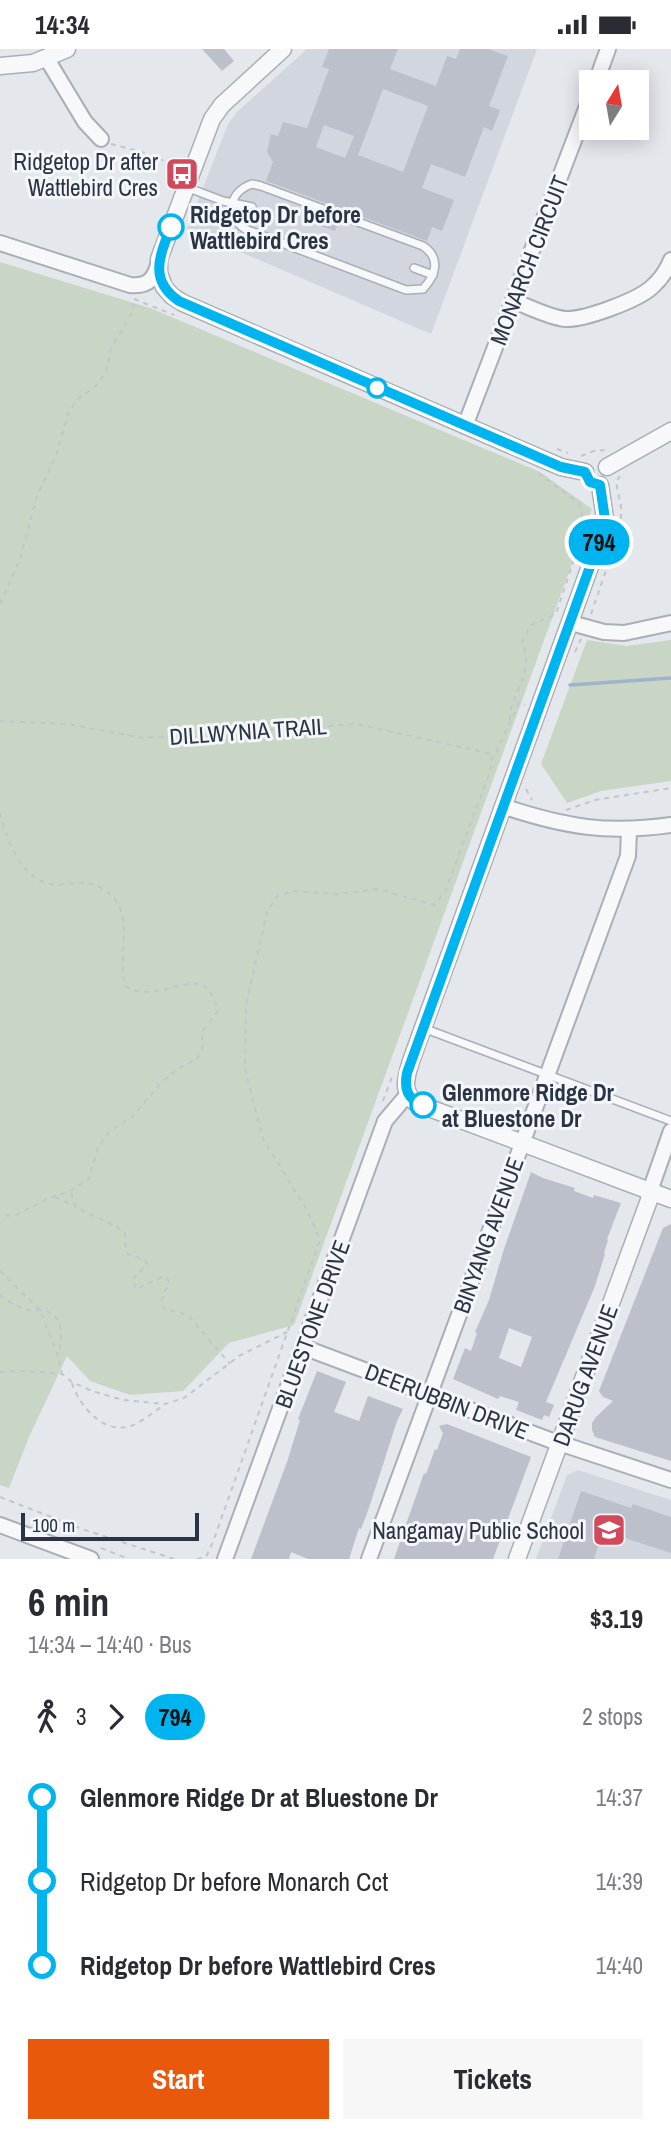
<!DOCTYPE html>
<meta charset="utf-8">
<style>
:root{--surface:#fff;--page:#f7f7f7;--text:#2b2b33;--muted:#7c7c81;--accent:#ea580c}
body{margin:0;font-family:"Archivo Narrow",sans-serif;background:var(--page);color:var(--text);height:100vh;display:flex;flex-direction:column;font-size:26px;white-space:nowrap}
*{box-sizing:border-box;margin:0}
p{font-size:23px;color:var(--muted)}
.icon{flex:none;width:38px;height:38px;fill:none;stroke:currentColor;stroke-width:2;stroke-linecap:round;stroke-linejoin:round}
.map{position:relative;height:1510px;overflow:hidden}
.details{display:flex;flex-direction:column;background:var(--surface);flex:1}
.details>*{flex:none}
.badge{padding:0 14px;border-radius:23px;font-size:24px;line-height:46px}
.needle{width:46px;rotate:11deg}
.buttons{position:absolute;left:579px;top:21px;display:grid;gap:14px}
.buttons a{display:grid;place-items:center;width:70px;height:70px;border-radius:0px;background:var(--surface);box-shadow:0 4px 18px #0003;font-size:35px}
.scale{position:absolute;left:21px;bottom:18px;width:178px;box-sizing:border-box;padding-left:7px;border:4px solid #2b3445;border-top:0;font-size:19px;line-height:24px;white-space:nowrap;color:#2b3445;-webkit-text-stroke:5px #f4f6f9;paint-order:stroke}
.map>.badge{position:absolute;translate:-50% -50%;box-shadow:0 0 0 4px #fff}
.legs{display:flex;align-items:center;gap:10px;height:77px;padding:0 28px;font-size:23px}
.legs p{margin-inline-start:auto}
.headline{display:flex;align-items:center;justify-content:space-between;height:119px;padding:0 28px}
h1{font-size:38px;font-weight:700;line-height:52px}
.cta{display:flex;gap:14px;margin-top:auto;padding:14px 28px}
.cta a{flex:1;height:80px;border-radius:0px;background:var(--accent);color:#fff;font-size:28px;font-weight:700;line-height:80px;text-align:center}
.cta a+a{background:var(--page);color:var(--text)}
ul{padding:0 28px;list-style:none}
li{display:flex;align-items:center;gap:24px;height:84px;font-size:26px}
li i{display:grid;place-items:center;width:10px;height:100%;margin:0 9px;background:currentColor}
li i::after{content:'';width:18px;height:18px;margin:-9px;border:5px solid;border-radius:50%;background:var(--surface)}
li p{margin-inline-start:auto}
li:first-child i{background:linear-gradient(#0000 50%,currentColor 0)}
li:last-child i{background:linear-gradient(currentColor 50%,#0000 0)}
.status{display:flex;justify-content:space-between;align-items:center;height:49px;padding:0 35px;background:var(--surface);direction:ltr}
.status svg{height:19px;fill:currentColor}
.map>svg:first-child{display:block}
.built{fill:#d2d6de}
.green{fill:#c9d6c5}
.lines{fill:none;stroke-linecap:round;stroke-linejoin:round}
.stream{stroke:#9fb4cc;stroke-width:3.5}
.building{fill:#bbc0ca;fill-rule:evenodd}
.service-casing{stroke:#a9aeb7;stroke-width:10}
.minor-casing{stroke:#a9aeb7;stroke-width:18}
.tertiary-casing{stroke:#a9aeb7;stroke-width:19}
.path{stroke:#c2c5cb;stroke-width:2;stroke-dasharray:5 5;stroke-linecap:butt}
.service{stroke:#f7f8fa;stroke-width:7}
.minor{stroke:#f7f8fa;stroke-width:14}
.tertiary{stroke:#f7f8fa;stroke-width:16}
.line-1-casing{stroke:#fff;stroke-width:16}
.line-1{stroke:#00b5ef;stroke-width:10}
.stop-1-dot{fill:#fff;stroke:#00b5ef;stroke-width:3.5}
.labels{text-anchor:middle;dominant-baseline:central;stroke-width:6;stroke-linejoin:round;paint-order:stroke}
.poi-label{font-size:23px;fill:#2b3445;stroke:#f4f6f9;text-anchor:end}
.stop-label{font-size:23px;font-weight:bold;fill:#2b3445;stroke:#f4f6f9;text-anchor:start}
.street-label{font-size:23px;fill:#2b3445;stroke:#f4f6f9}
</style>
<div class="status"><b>14:34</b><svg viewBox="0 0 49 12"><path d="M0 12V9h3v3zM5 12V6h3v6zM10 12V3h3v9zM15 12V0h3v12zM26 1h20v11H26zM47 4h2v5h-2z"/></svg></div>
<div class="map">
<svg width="671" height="1510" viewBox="0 0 671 1510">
<rect width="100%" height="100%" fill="#e4e7ec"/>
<g class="built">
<polygon points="307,0 537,0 431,285 187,180 228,75 237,63"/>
<polygon points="578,1421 671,1451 671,1510 536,1510 567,1426"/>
</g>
<g class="green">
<polygon points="0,213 150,259 540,423 592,460 294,1276 229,1294 183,1342 130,1346 90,1332 67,1307 29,1388 9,1439 0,1436"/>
<polygon points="587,591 626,597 671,591 671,732 601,742 567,754 541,715"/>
</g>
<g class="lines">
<polyline class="stream" points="570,636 671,629"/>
</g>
<g class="building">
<polygon points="202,0 224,0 234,12 222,22"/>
<path d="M329,0h69l-8,20 46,17 11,-30 9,3 4,-10h28l20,7 -19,50 11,4 -8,21 -8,-4 -19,50 -34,-13 -9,24 32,12 -12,31 -10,-4 -5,14 -161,-60 7,-19 -6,-10 4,-18 7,2 5,-14 24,6 22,-59 -7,-2zM383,40l45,17 -25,66 -45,-17zM324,76l30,11 -9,22 -29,-11z"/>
<polygon points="318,165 339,172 335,182 315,175"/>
<path d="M531,1123l12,6 32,10 -1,3 19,7 1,-3 27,8 -14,36 1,1 -4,13 1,1 -10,32 -49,116 8,3 -5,12 -5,-2 -2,5 -26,-10 3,-8 -19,-6 -2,3 -45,-20 12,-31 6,3 6,-18 -2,-1 14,-32 14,-48zM509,1279l23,9 -11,30 -22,-9z"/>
<polygon points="671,1175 671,1412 595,1388 592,1381 592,1374 596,1368 613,1352 603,1348 599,1342 663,1179"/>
<polygon points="317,1322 346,1333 334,1363 359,1372 368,1347 403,1360 397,1372 369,1459 361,1480 359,1479 349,1510 308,1510 291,1503 289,1510 251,1510 287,1413 300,1371 298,1370"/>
<polygon points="447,1375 531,1408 493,1510 394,1510 424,1424 426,1425 435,1400 437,1401 443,1384 439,1377"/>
<polygon points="581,1442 631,1459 633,1455 671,1468 671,1504 603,1482 594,1510 558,1510"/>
</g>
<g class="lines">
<defs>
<g id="service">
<path d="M252,135l9,2 162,60c18,12 13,29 0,43l-17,1 -161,-61c-20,-14 -16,-37 7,-45z"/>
<polyline points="186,138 223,152 252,158"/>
<polyline points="414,219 433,226"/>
<polyline points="423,979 671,1072"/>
</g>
<g id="minor">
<polyline points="47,10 85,73 101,90"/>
<polyline points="596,33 608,0"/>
<path d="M0,194l130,42c19,2 25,-7 29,-24"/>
<path d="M513,252c17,6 35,16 52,18 20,1 73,-19 87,-32 9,-8 15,-17 19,-27"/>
<polyline points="465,377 592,44"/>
<polyline points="571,574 604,583 624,584 671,574"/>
<path d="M505,758c61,20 102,27 166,18"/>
<polyline points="650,1142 671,1082"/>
<polyline points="303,1298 550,1391 671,1431"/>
<polyline points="0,1476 91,1510"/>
<polyline points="225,1510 385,1072 408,1045"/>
<polyline points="369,1510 628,807 629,781"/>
</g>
<g id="tertiary">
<polyline points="283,0 222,56 212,70 159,210 159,224 164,238 172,247 183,254 561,418 585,423"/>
<polyline points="0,17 33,14 67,0"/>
<polyline points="607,418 671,382"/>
<path d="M600,436l5,34 -5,20 -189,522c-5,16 -10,31 5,42l255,96"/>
<polyline points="517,1510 649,1151 650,1142"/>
</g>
</defs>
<use href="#service" class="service-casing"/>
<use href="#minor" class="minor-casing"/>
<use href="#tertiary" class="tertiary-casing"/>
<g class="path">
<polyline points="111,95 142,103 179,118"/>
<polyline points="134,250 174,266"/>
<polyline points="557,400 568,404"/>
<polyline points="581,407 594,402 609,401"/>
<polyline points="0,555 20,510 37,447 56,407 69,362 79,349 97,336 106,323 111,299 132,264 135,251"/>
<polyline points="591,565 621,478 621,458 616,433 620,427"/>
<polyline points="575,603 581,590"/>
<path d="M510,671c-2,-25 26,-44 12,-78l9,-17 25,-11 29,-88 -6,-23 -40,-29"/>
<polyline points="0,672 68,675 143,689 357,675 492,705"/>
<polyline points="526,740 532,751"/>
<polyline points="566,761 595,751 671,739"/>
<path d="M0,764c7,26 18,60 46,70 11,4 22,0 33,0 15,-2 33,9 40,23 11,24 -1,54 6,80 37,23 80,-33 93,25l-16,21 1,14 -6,13 -20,10 -17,15 -27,32 -24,16 -11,15 -9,32 -19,12 -23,8 -31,16 -16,1"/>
<polyline points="383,1052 392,1028"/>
<path d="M71,1144l5,14c14,8 38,17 49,26l1,18 2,3 17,6 2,4 -15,16 4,9 26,-12 5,1 2,4 -8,20 3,7 24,6 42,49"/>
<polyline points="55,1148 75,1157"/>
<polyline points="0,1222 40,1261 58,1307 62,1324"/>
<path d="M0,1246c8,6 15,11 25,14 5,2 10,0 16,1 25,3 21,29 17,46"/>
<polyline points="0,1323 26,1322 62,1325 72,1333 92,1342 123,1351 165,1355 184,1349 239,1307 287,1283"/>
<path d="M72,1334c7,23 32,52 59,43 12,-5 23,-14 34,-22"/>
<polyline points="0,1448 82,1480 174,1510"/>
<polyline points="101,1499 129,1510"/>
<polyline points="197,1510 206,1508 213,1493 320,1191 307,1161 263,1090 245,1020 246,956 267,863 277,847 294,842 337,845 378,840 434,856 445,843 490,723 493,705 497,702 519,654 525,656"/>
</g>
<use href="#service" class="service"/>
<use href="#minor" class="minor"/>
<use href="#tertiary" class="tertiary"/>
</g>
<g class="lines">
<defs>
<path id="line-1" d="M171,178c-11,28 -23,53 8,74l382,166 24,5 5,10 10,3 5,34 -5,20 -193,534c-3,16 0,26 16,32"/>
</defs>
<use href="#line-1" class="line-1-casing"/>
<use href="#line-1" class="line-1"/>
</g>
<defs>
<symbol id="bus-square" viewBox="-11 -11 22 22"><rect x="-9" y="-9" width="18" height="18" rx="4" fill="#d1495b" stroke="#f4f6f9"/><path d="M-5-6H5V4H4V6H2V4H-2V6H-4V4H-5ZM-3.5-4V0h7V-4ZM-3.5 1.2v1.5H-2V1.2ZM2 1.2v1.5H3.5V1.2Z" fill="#fff"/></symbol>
<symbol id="school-square" viewBox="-11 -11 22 22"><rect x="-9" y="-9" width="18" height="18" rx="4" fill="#d1495b" stroke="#f4f6f9"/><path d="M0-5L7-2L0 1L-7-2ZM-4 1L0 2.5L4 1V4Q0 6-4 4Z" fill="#fff"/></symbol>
</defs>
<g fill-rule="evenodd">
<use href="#bus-square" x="163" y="106" width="38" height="38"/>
<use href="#school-square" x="590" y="1462" width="38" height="38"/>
</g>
<g class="stop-1-dot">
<circle cx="171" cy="178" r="12"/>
<circle cx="377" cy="339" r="9"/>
<circle cx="423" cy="1056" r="12"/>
</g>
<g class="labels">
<g class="poi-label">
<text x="158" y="112">Ridgetop Dr after<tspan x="158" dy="26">Wattlebird Cres</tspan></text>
<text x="584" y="1481">Nangamay Public School</text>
</g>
<g class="stop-label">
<text x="190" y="165">Ridgetop Dr before<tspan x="190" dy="26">Wattlebird Cres</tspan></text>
<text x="442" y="1043">Glenmore Ridge Dr<tspan x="442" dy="26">at Bluestone Dr</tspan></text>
</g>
<g class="street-label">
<text transform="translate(529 211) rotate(-69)">MONARCH CIRCUIT</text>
<text transform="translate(248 682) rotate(-4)">DILLWYNIA TRAIL</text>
<text transform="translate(488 1186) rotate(-70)">BINYANG AVENUE</text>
<text transform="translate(312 1275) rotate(-70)">BLUESTONE DRIVE</text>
<text transform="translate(585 1326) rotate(-70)">DARUG AVENUE</text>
<text transform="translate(447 1352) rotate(21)">DEERUBBIN DRIVE</text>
</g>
</g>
</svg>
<div class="buttons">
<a><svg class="needle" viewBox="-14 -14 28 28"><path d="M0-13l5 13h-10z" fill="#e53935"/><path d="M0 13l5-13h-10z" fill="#7c7c81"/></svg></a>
</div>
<div class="scale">100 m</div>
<b class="badge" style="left:599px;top:493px;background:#00b5ef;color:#111">794</b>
</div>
<section class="details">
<div class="headline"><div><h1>6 min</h1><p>14:34 – 14:40 · Bus</p></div><b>$3.19</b></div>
<div class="legs"><svg class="icon" aria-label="walk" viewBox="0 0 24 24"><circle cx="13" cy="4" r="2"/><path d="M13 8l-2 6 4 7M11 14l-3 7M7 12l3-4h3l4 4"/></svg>3<svg class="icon" aria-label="forward" viewBox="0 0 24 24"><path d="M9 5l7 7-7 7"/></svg><b class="badge" style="background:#00b5ef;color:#111">794</b><p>2 stops</p></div>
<ul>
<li><i style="color:#00b5ef"></i><b>Glenmore Ridge Dr at Bluestone Dr</b><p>14:37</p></li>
<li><i style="color:#00b5ef"></i><span>Ridgetop Dr before Monarch Cct</span><p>14:39</p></li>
<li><i style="color:#00b5ef"></i><b>Ridgetop Dr before Wattlebird Cres</b><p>14:40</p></li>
</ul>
<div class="cta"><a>Start</a><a>Tickets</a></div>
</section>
